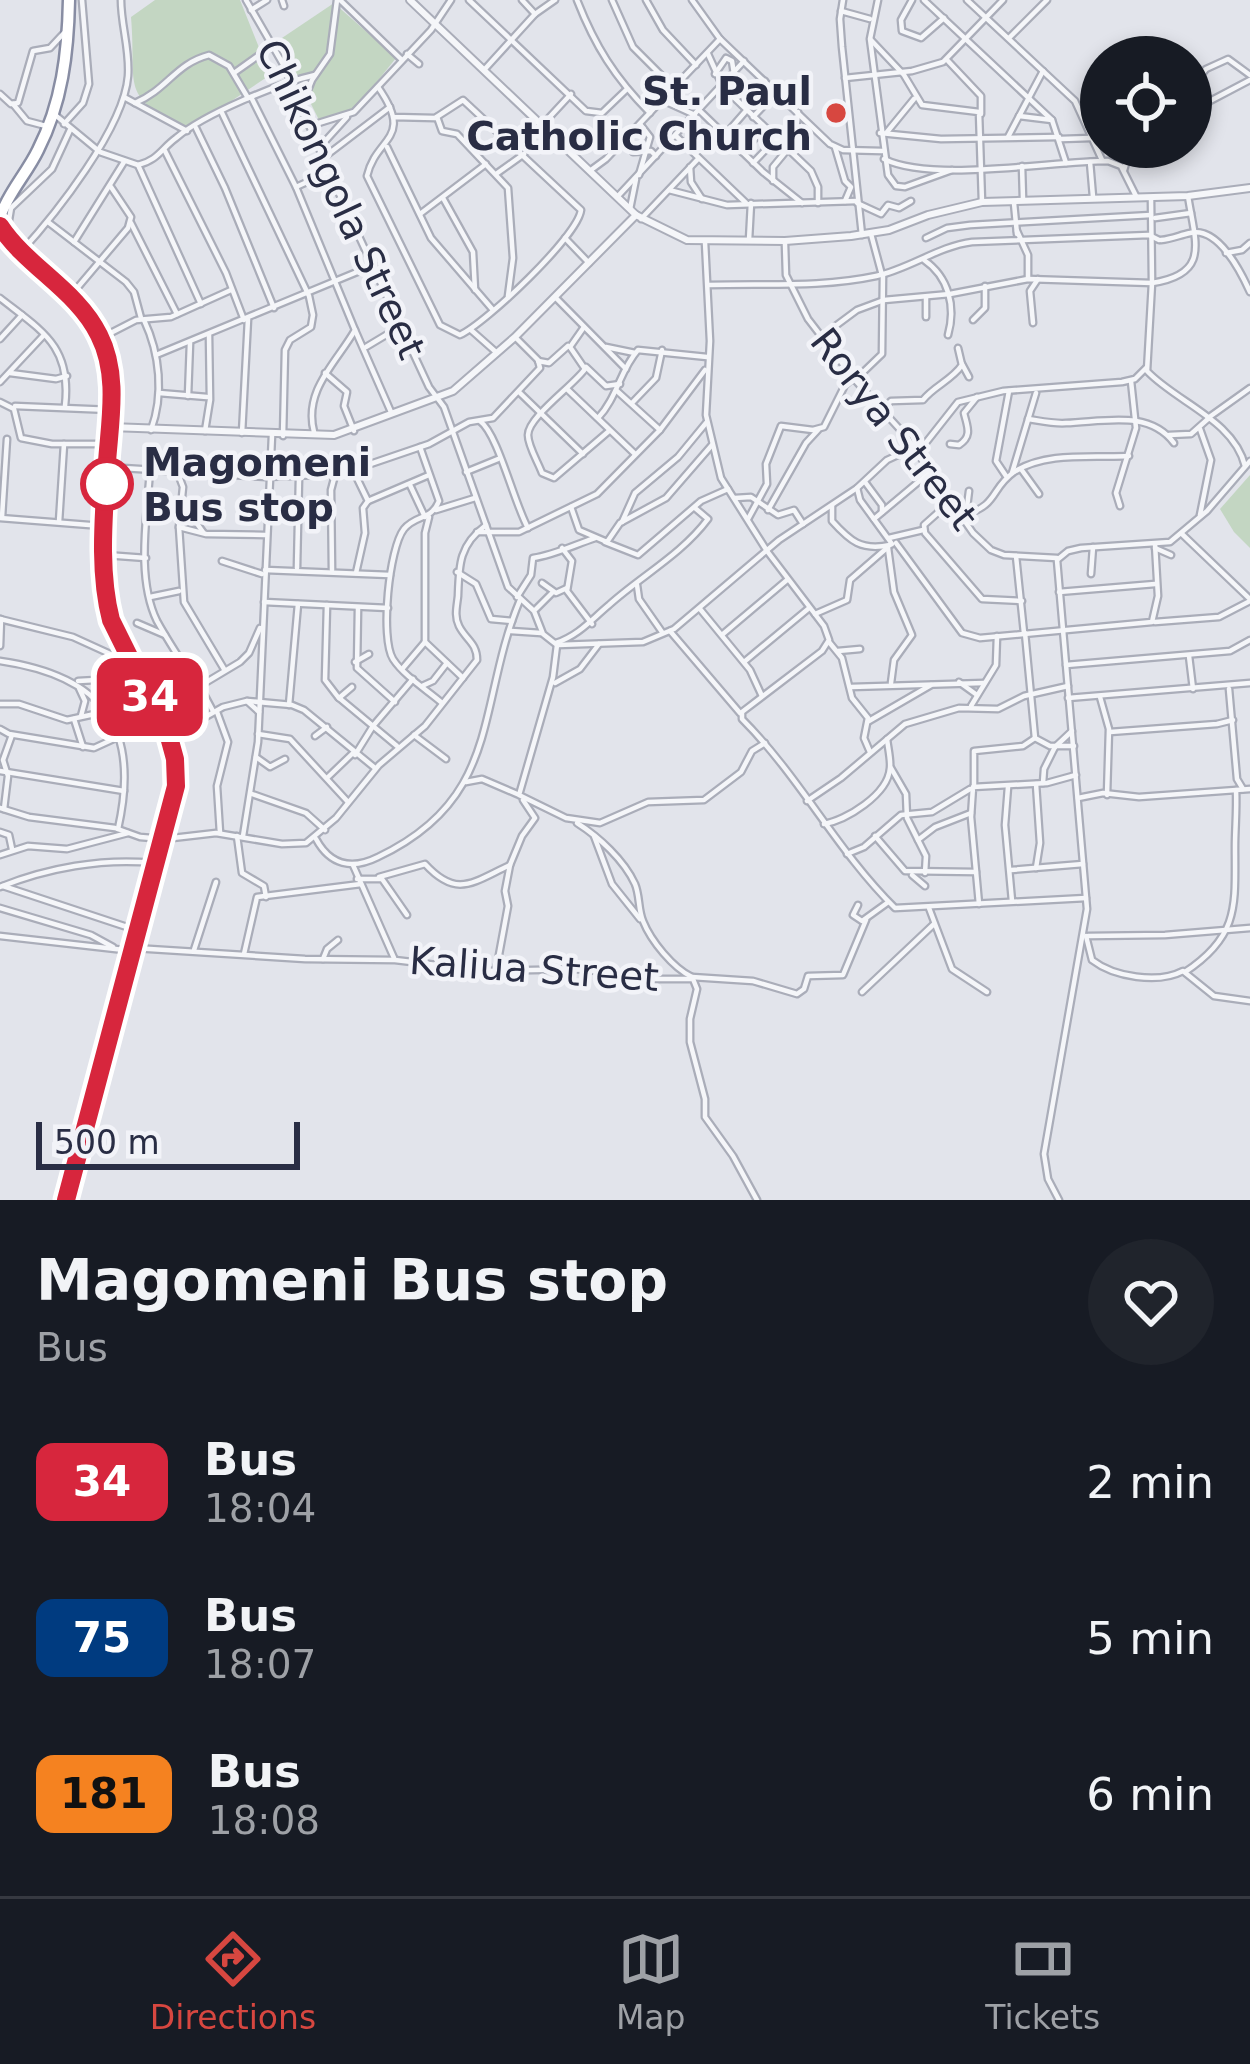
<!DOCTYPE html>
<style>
:root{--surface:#171b24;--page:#20242c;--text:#f1f3f6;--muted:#9ea1a6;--line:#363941;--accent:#d74740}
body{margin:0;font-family:"DejaVu Sans",sans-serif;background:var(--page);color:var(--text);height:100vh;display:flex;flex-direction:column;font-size:45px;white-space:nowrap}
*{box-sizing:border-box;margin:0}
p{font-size:39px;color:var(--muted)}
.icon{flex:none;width:66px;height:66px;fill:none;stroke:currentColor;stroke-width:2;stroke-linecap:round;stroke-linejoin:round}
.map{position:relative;height:1200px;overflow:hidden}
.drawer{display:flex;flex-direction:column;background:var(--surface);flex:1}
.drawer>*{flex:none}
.badge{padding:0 24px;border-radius:18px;font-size:42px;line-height:78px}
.controls{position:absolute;left:1080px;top:36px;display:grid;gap:24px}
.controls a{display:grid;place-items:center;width:132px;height:132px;border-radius:50%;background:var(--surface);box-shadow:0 6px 18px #0003;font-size:60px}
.scale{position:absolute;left:36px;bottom:30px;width:264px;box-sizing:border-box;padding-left:12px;border:6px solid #292d44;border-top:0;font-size:33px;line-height:42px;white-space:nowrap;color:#292d44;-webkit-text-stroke:9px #f2f3f8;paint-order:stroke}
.map>.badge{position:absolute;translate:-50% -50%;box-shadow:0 0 0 6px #fff}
.round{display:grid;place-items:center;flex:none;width:126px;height:126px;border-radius:63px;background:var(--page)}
.head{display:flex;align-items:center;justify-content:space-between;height:204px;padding:0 36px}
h1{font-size:57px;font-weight:700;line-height:90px}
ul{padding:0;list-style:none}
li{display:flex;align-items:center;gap:36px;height:156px;padding:0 36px}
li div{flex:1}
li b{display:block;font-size:45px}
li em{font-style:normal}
li .badge{min-width:132px;font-weight:700;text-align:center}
.tabs{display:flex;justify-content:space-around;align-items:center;height:168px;border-top:3px solid var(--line);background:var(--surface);font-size:33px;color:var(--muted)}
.tabs a{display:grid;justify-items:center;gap:6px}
.tabs .current{color:var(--accent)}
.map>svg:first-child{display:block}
.green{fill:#c3d6c2}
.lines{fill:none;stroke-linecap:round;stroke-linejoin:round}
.minor-casing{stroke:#aaadb9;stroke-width:9}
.tertiary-casing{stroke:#aaadb9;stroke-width:10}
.primary-casing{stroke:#a0a5b8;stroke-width:14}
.trunk-casing{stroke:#888da3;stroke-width:15}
.minor{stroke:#f5f6f9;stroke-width:4.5}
.tertiary{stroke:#f5f6f9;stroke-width:6}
.primary{stroke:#fff;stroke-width:9}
.trunk{stroke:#fff;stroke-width:10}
.line-casing{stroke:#fff;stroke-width:27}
.line{stroke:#d7263d;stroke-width:18}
.poi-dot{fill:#d74740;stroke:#f2f3f8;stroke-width:4.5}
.stop-dot{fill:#fff;stroke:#d7263d;stroke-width:6}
.labels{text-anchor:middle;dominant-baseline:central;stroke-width:9;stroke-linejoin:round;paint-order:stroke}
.poi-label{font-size:39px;font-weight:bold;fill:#292d44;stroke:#f2f3f8;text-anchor:end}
.street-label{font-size:39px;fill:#292d44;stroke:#f2f3f8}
.stop-label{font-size:39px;font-weight:bold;fill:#292d44;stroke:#f2f3f8;text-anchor:start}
</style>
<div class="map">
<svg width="1250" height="1200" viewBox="0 0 1250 1200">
<rect width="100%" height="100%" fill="#e2e4eb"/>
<g class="green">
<path d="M155,0h85l30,75 -82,55c-70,-35 -51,-41 -57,-113z"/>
<polygon points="334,3 396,58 351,114 320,122 279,40"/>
<polygon points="1250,475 1250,548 1234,532 1220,509"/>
</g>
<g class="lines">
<defs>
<g id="minor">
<polyline points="246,0 283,64 329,172 429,387 444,407 508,587 534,611 543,634 557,645 553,677 519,795 566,818 600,823 648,802 704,800 741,772 752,751 765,743"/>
<polyline points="282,0 284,6"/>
<polyline points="340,0 402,60"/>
<polyline points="469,0 586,111 602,113 626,90"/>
<polyline points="522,0 535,14"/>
<path d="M577,0c18,46 38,78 73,113"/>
<polyline points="612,0 633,47 673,87"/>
<polyline points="646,0 663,30 696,65"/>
<polyline points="692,0 720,39 830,144 843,150 882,151"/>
<polyline points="843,0 840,19 842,47 862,235"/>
<polyline points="878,0 870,39 888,175 896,186 905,187 952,170"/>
<polyline points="912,0 901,20 902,31 921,38 944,18"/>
<polyline points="924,0 1052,120 1066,163"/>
<polyline points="967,0 1075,101 1102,160"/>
<polyline points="251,10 267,0"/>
<polyline points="841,11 870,19"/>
<polyline points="1009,38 1047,0"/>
<polyline points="871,40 904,75 922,105 979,112 982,202"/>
<polyline points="407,54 419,64"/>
<polyline points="708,54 723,87 811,171 818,187 818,203"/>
<polyline points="948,61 981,96 981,114"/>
<polyline points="484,70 535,14 555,0"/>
<polyline points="234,73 272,46"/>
<polyline points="715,74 726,58 732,61 734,74"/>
<polyline points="845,78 912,71 943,62 1003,0"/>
<path d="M378,87c37,53 -2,49 -11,89l73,149 20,10c26,-12 118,-99 121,-125l-118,-110 -28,18 -42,-1"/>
<polyline points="1191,87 1206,69 1228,59 1250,75"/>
<polyline points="0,94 11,104 18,103 33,51 50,48 64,33"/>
<polyline points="124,97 187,131"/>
<path d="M251,97l45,90 59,143c-18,32 -52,60 -41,102"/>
<polyline points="662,100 695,115"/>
<path d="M135,103c33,-14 40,-39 74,-48l20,11 19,32"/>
<polyline points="13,104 27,121 46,126"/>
<polyline points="302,105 312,80 330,54 337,0"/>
<polyline points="742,105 765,81"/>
<polyline points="699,110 763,172 802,203"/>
<polyline points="1085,110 1101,118"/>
<polyline points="1191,111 1250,80"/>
<polyline points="222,113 309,296 313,315 311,327 290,340 285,350 283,436"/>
<path d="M54,114l46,38 38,13c20,-5 23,-16 38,-27 28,-24 103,-55 139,-63"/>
<polyline points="1019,116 1052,120"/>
<polyline points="437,117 442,131 457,134 508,188 513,258 508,296"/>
<polyline points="753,117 777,92"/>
<polyline points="64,124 83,103 89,84 82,0"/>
<polyline points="309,126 354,112 431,30 451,0"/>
<polyline points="196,128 225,188 274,308"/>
<polyline points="887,132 914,99"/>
<polyline points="880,133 941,139 1059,137"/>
<polyline points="725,135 745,112"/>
<polyline points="676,136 746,203"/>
<polyline points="1008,137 1043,71"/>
<polyline points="1061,139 1091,138"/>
<polyline points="625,140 633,152 651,151 656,156"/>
<polyline points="782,143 797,122 798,112"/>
<polyline points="387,147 431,238 493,310"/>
<polyline points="835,147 845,181 851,187 845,201"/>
<polyline points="319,148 347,117"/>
<polyline points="519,150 571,94"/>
<polyline points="165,151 226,273 244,320"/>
<polyline points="742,152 763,130"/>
<polyline points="323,158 390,107"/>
<path d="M884,159c49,24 167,2 224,2l13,5 15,30"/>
<polyline points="1090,162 1093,197"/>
<polyline points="753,163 776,139"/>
<polyline points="138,165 201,304"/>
<polyline points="1022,166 1023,199"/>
<polyline points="690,167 691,182 702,199"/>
<polyline points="591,170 606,159 720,39"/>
<polyline points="1124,170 1131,147"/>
<polyline points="496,174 524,154"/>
<polyline points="639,175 650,137 640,124"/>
<polyline points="773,181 773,167 787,150"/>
<polyline points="296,187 329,172"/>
<polyline points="669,190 727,205 857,201"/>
<polyline points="618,196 744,61"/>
<polyline points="443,198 473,252 475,290"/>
<path d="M1151,198l1,85 -5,88c29,31 87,49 98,95"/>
<polyline points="857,203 881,214 888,205 899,208 911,201"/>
<polyline points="1014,203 1017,234"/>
<polyline points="630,209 636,179"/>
<polyline points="420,214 486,164"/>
<polyline points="1155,218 1191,213"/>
<polyline points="641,219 698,159"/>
<polyline points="48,222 126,282 134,292 141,318"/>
<polyline points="131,223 177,314"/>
<polyline points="1017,231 1028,255 1028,277"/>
<polyline points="7,232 11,208 52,169 70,130"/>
<polyline points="871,234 882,275"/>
<polyline points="565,238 589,263"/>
<polyline points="926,238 947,228 970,225 1151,215"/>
<polyline points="749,240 751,203"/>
<path d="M1161,240c11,-1 19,-5 29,-7 28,-7 51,39 60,59"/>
<polyline points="74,242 124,162"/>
<path d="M705,242l5,99 -4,74 15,63 46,73 57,75 5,14 -7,11 -80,61v7c58,58 95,132 153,189l191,-10"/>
<polyline points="785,244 786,275 808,319 855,380 905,435 973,533 991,550 1004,555 1057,558"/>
<path d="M20,253c35,-38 104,-125 108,-177 2,-26 -7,-51 -7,-76"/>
<polyline points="1226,253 1242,250 1250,243"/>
<path d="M924,260c25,17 32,47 24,75"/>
<path d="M708,285c55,-2 112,3 168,-9 33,-7 63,-30 96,-34l177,-7 10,5"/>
<polyline points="73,293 128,228 131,217 111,187"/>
<polyline points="926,297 926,317"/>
<path d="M0,298c42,33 72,48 65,108"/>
<polyline points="556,298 626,369"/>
<path d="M144,320c16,34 20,75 7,110"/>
<polyline points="973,320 985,308 985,286"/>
<polyline points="1033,323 1030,291 1038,279"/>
<path d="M584,327l-14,20 15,22c-11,16 -57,48 -57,66 0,11 10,27 14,38l12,5 55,-47"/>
<polyline points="355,330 391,412"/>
<polyline points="471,330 497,353"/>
<path d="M822,336l35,-26 27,-10 66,-6 78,-15 124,4c59,-9 43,-41 36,-87"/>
<polyline points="101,338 136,320 171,317 231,290"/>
<polyline points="0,339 22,315"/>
<polyline points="366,347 401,326"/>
<polyline points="606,347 635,353"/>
<polyline points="156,355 374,265"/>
<polyline points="538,361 549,363 568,346"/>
<polyline points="962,364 969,377"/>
<polyline points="586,367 606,386 620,384"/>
<polyline points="10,373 56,379 67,376"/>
<polyline points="325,373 347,392 344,406 354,431"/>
<polyline points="855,380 882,354 883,274"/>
<polyline points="0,382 44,335"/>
<polyline points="567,389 635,454"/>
<polyline points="617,391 660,430"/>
<polyline points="159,393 207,397"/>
<polyline points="520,393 583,454"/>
<polyline points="188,396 190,343"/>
<polyline points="0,402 14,409 21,438 52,444 105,444"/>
<polyline points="632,403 656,378 662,350"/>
<polyline points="15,406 111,410"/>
<path d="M884,408l7,-7 32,-1c11,-14 29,-20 39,-35l-4,-17"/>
<path d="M598,418c19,-20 22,-48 40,-68l69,7"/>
<polyline points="1208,418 1250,388"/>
<path d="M1028,419c13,2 26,5 38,4 37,-1 83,-14 108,20"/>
<path d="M480,421c18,13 34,82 48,107"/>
<polyline points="205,431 210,400 209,335"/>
<polyline points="242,433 248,319"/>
<polyline points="1169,435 1191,434 1209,418"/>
<path d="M950,444l9,1c14,-9 8,-19 5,-32l13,-16"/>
<path d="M420,447l19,54c-8,20 -23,13 -35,28 -15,19 -24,109 -11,130 11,17 34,31 49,44"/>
<polyline points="917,454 958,402 1003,391 1122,382 1135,379 1146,368"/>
<polyline points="107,467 266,477 341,474 429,444 469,422 493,418 540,368 538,360 515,337"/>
<polyline points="1021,469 1039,494"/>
<path d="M150,470c-3,46 -14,108 7,151 12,22 27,43 39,65"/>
<polyline points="177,471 183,487 179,527 206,534 265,535"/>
<polyline points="354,472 368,501 363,508 365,533 356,573"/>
<polyline points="466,472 498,459"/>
<polyline points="1012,473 1036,393"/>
<polyline points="1006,476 996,461 1009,391"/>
<polyline points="865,482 882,505 882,512"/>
<polyline points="410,485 425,517"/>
<polyline points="857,488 860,500 892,544"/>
<polyline points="735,498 751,497 778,515 794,510 803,524"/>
<polyline points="368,501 429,475"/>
<polyline points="951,501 924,525 925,533 982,599 1022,601"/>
<polyline points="182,503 203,532"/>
<path d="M832,506v15c18,20 29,30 58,24"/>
<polyline points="1120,506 1116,493 1136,428 1131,381"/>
<polyline points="571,507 579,530 607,542 620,523 666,498 712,445"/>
<polyline points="436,510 475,498"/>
<polyline points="768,510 806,443 818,430"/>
<path d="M964,515c35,-10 26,-26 50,-43 32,-21 79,-14 115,-16"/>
<polyline points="966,515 969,491"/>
<polyline points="1200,515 1211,460 1200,429"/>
<polyline points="2,517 7,439"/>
<polyline points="429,517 425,533 425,642 463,678"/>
<polyline points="0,518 102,526"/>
<polyline points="748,519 767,484 766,464 781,426 813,430 824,427 845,385 853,378"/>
<polyline points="874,519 929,473"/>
<polyline points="59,522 64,444"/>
<polyline points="622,522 635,493 678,457 706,423"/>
<polyline points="179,527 184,602 224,669"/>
<polyline points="477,532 519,532 597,494 660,430 705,370"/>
<polyline points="1182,534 1250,599"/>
<polyline points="889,538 923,530"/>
<polyline points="605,542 638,555 701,501 728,489"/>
<polyline points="896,543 962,633 980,638 1152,622 1158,596 1155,544"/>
<polyline points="562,548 572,561 567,591 592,624"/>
<polyline points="888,548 894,592 912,635 894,660 891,683"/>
<polyline points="1155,548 1171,555"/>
<polyline points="105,555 146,558"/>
<polyline points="1016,556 1024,633"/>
<polyline points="222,561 262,574"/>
<polyline points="297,568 299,478"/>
<polyline points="265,570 390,575"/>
<polyline points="332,570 331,490 335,475"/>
<polyline points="457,572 476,584 491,619 512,621"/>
<polyline points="1091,574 1093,547"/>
<polyline points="542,583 556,593 567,588"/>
<polyline points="637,585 639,599 662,632"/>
<polyline points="1059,592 1155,584"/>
<polyline points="150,597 179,591"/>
<path d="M517,597l14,-22 2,-17c21,-3 41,-13 62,-20"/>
<polyline points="264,602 388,608"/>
<polyline points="327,605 325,680 338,697 397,746"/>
<polyline points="358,608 357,668 395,702"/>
<polyline points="536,609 553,592"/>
<polyline points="700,609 750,670 762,696"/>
<polyline points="815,614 847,600 850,580 888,547"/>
<polyline points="0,619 73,637 130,663"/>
<polyline points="1155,622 1219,617 1250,601"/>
<polyline points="137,623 165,635"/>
<polyline points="511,631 541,633"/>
<polyline points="670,631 740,713"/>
<polyline points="1025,633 1035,738 1050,746 1074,746"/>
<polyline points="723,634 787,580"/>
<polyline points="829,642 842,658 852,698 868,718 864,738 870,752"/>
<path d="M556,643c23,-8 35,-23 53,-38 32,-29 72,-50 99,-86l-13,-11"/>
<polyline points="558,645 643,642 674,629 779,540 857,488 887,460 913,448"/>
<polyline points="0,646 1,619"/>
<polyline points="838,651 860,649"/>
<polyline points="1189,656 1193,689"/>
<path d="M0,661c103,15 141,66 118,168"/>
<polyline points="355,662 369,654"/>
<polyline points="744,662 808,609"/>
<polyline points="1066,665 1230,651 1250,640"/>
<polyline points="403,668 425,642"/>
<polyline points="78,681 96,680"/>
<polyline points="959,682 977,695"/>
<polyline points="555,683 580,669 599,644"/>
<polyline points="199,685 213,711"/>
<polyline points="422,686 433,681 447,663"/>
<polyline points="851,687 984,683"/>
<polyline points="79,688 85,701 81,716"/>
<polyline points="1229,689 1237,779 1243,789"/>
<polyline points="1100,697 1109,729 1107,795"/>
<polyline points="339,698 352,687"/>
<polyline points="1068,698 1250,683"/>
<polyline points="247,701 292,705 304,710 375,768"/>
<polyline points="0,704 19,704 67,720 104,712"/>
<polyline points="289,705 298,604"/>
<polyline points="971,706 996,665 997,636"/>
<polyline points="217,712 228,742 217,786 220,833"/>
<polyline points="74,719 83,747"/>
<polyline points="869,721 931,685"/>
<polyline points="0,729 9,734 94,748 118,737"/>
<polyline points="1110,732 1217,724 1233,720"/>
<polyline points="258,734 290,739 348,802"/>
<polyline points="118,735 240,662 249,653 260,628"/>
<polyline points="414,735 446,759"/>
<polyline points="315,736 327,727"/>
<polyline points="170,737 223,707 247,701 259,712"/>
<polyline points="1055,747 1072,731"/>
<polyline points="355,755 373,726 413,679"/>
<polyline points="256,757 270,767 285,759"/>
<polyline points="891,768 906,794 907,818 926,856 925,873"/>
<polyline points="0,771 124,791"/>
<polyline points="327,778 353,753"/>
<polyline points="466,782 482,779 517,794"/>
<polyline points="1043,783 1044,769 1055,747"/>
<polyline points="974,786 974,751 1023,746 1035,738"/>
<polyline points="1008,787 1005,825 1012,901"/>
<polyline points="252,794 306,813 325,830"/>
<polyline points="1078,798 1103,793 1139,797 1250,789"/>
<polyline points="807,801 841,778 905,724 959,708 998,709 1024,696 1068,686"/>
<path d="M0,808l29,9 86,11 25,9 24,2 52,-6 66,11 24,-1 30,-25 43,-53 46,-39 52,-66c0,-17 -11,-20 -18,-34 -5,-10 -2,-20 -1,-30 1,-31 1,-51 28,-71"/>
<polyline points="4,809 8,776 3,760 12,735"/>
<path d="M577,823c22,14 47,37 58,61 5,12 3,25 8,37 8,20 30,47 49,56"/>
<path d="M824,824c22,-4 64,-29 66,-56 1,-8 -2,-20 -3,-29"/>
<polyline points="0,832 9,835 12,849"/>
<polyline points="237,836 242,873 264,886 266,897"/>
<polyline points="243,836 258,742 272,435"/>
<polyline points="594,836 612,884 640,919"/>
<polyline points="875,836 905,871 976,872"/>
<path d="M316,839c14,26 36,31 62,18 125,-59 98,-152 142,-257"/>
<polyline points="918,840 935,827 971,813"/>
<polyline points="847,854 864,847 901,815 932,812 970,789"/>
<polyline points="0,855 28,846 67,849 128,833"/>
<polyline points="353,865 394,958"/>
<polyline points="1036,868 1040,843 1036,784"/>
<polyline points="1011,870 1083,864"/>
<polyline points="912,875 925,886"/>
<path d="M379,877l46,-13c32,35 48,18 85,1"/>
<polyline points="357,879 382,879 407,915"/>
<polyline points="3,886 139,931"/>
<path d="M0,887c47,-19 102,-29 153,-24"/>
<polyline points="979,904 971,817 973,787 1047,783 1076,775"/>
<polyline points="858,905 853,915 862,921 887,903"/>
<polyline points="0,908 91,935 113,947"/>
<polyline points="929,908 952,969 987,992"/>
<polyline points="0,936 133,951"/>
<path d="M1086,936l6,24c22,17 66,24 91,11l31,25 36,5"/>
<polyline points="1088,936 1165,935 1250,928"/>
<polyline points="134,948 305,959 395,960 487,971 583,969 650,979 693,979 697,989 690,1019 690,1042 705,1099 705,1117 733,1156 757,1200"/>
<polyline points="194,950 216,882"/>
<polyline points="244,954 257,897 361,884"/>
<polyline points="323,959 327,949 338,940"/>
<polyline points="496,971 508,906 505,891 510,865 522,836 535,818 523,800"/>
<path d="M1185,972c55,-36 50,-68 50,-125 0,-19 2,-37 1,-57"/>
<polyline points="692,977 753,981 797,994 804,989 808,976 843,975 866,920"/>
<polyline points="862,992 934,924"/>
<polyline points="1059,1200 1048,1179 1044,1154 1087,909 1057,560 1068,551 1081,548 1170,542 1207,511 1250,461"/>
</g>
<g id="tertiary">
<polyline points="410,0 636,215 687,240 785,241 851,236 889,230 928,215 982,202 1188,196 1250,188"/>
<polyline points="110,427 334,435 453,391 515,337 636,215"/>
</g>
<g id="primary">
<polyline points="0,226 13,244"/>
<path d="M0,239c35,24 80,57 99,96 20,40 11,85 9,127 -4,51 -10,108 3,157l58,118 6,22 1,27 -110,414"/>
</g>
<path id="trunk" d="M0,217c8,-24 27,-44 38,-67 24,-47 30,-97 31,-150"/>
</defs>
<use href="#minor" class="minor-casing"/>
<use href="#tertiary" class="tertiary-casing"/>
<use href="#primary" class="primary-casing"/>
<use href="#trunk" class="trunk-casing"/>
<use href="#minor" class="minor"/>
<use href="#tertiary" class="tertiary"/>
<use href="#primary" class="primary"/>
<use href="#trunk" class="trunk"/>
</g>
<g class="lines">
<defs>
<path id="line" d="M0,226c27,41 77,64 99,109 20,39 11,85 8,127 -3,51 -9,108 4,158l58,117 6,22 1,27 -110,414"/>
</defs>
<use href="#line" class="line-casing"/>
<use href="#line" class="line"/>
</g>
<circle class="poi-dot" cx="836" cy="113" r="12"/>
<circle class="stop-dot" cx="107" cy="484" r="24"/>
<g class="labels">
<g class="poi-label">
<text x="812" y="91">St. Paul<tspan x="812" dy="45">Catholic Church</tspan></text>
</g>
<g class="street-label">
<text transform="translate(341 199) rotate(65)">Chikongola Street</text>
<text transform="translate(894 429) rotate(52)">Rorya Street</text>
<text transform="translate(534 969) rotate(4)">Kaliua Street</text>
</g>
<g class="stop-label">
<text x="143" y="462">Magomeni<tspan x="143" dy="45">Bus stop</tspan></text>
</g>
</g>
</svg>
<div class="controls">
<a><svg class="icon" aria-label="locate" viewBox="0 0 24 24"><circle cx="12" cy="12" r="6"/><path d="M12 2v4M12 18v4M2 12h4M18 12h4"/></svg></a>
</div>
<div class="scale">500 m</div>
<b class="badge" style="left:150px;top:697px;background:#d7263d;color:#fff">34</b>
</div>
<section class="drawer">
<div class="head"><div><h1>Magomeni Bus stop</h1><p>Bus</p></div><a class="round"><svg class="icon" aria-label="heart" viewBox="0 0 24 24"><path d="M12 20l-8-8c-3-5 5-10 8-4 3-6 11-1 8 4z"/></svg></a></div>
<ul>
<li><span class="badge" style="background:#d7263d;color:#fff">34</span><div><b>Bus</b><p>18:04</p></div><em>2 min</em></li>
<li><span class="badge" style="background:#003b80;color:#fff">75</span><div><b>Bus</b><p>18:07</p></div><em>5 min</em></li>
<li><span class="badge" style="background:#f58220;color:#111">181</span><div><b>Bus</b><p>18:08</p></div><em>6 min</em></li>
</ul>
</section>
<nav class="tabs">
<a class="current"><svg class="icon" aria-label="directions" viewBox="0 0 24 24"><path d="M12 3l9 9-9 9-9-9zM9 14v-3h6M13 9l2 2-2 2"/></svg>Directions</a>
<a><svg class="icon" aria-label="map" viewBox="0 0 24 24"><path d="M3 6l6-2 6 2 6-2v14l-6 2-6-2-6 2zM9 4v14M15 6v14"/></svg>Map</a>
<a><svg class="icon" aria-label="tickets" viewBox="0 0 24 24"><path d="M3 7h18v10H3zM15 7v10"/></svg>Tickets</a>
</nav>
